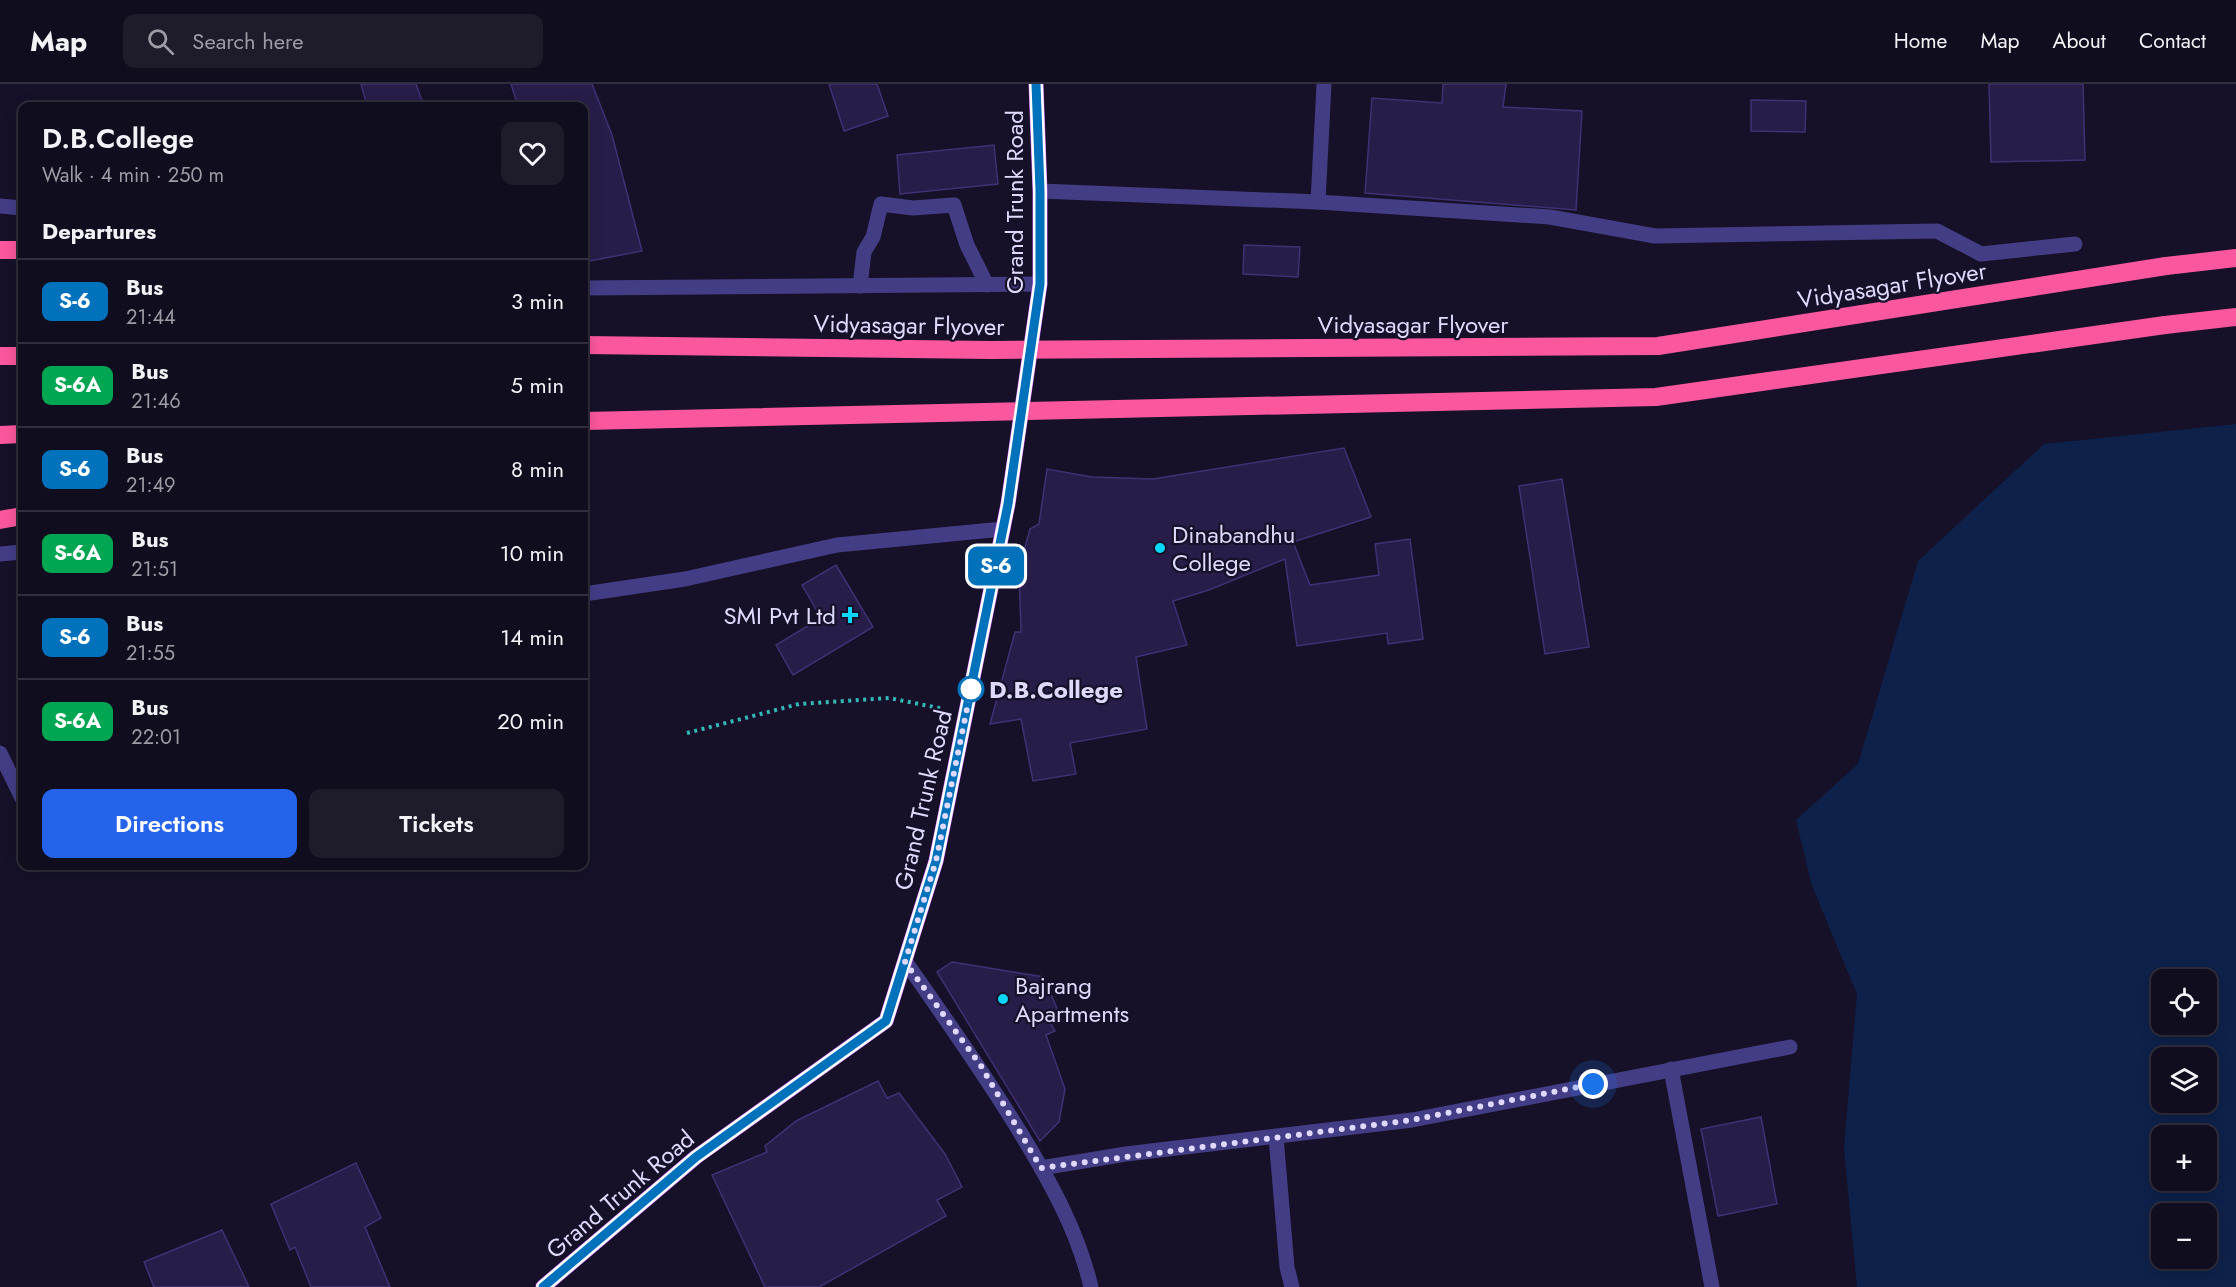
<!DOCTYPE html>
<meta charset="utf-8">
<style>
:root{--surface:#100d1e;--page:#1e1b2b;--text:#f1f3f6;--muted:#9c9ca4;--line:#302d3c;--accent:#2563eb}
body{margin:0;font-family:Jost,sans-serif;background:var(--page);color:var(--text);height:100vh;display:flex;flex-direction:column;font-size:22px;white-space:nowrap}
*{box-sizing:border-box;margin:0}
p{font-size:20px;color:var(--muted)}
.icon{flex:none;width:33px;height:33px;fill:none;stroke:currentColor;stroke-width:2;stroke-linecap:round;stroke-linejoin:round}
.map{position:relative;flex:1;overflow:hidden}
.side{position:absolute;left:18px;top:18px;width:570px;height:768px;display:flex;flex-direction:column;background:var(--surface);border-radius:12px;box-shadow:0 3px 15px #0003,0 0 0 2px var(--line)}
.side>*{flex:none}
.badge{padding:0 12px;border-radius:9px;font-size:21px;line-height:39px}
.fabs{position:absolute;left:2151px;top:885px;display:grid;gap:12px}
.fabs a{display:grid;place-items:center;width:66px;height:66px;border-radius:12px;background:var(--surface);box-shadow:0 3px 15px #0003,0 0 0 2px var(--line);font-size:30px}
.you{position:absolute;width:30px;height:30px;margin:-15px;border:4px solid #fff;border-radius:50%;background:#1a73e8;box-shadow:0 0 0 9px #1a73e833}
.map>.badge{position:absolute;translate:-50% -50%;box-shadow:0 0 0 3px #fff}
h2{padding:0 24px;font-size:22px;line-height:54px}
.round{display:grid;place-items:center;flex:none;width:63px;height:63px;border-radius:12px;background:var(--page)}
.headline{display:flex;align-items:center;justify-content:space-between;height:102px;padding:0 24px}
h1{font-size:28px;font-weight:600;line-height:45px}
.action{display:flex;gap:12px;margin-top:auto;padding:12px 24px}
.action a{flex:1;height:69px;border-radius:12px;background:var(--accent);color:#fff;font-size:24px;font-weight:600;line-height:69px;text-align:center}
.action a+a{background:var(--page);color:var(--text)}
ul{padding:0;list-style:none}
li{display:flex;align-items:center;gap:18px;height:84px;padding:0 24px;border-top:2px solid var(--line)}
li div{flex:1}
li b{display:block;font-size:22px}
li em{font-style:normal}
li .badge{min-width:66px;font-weight:700;text-align:center}
header{display:flex;align-items:center;gap:36px;box-sizing:border-box;height:84px;padding:0 30px;background:var(--surface);border-bottom:2px solid var(--line)}
header strong{font-size:28px}
nav{display:flex;gap:33px;margin-inline-start:auto;font-size:21px}
.search{width:420px;height:54px;background:var(--page);display:flex;align-items:center;gap:15px;box-sizing:border-box;padding:0 21px;border-radius:12px;color:var(--muted);font-size:22px}
.map>svg:first-child{display:block}
.water{fill:#0e214a;fill-rule:evenodd}
.building{fill:#281d49;stroke:#403074;stroke-width:1.5}
.lines{fill:none;stroke-linecap:round;stroke-linejoin:round}
.path{stroke:#33b8b6;stroke-width:4;stroke-dasharray:3 4.5;stroke-linecap:butt}
.minor{stroke:#433d86;stroke-width:15}
.major{stroke:#c962fb;stroke-width:15}
.highway{stroke:#fb579e;stroke-width:18}
.highway-bridge{stroke:#fb579e;stroke-width:18}
.line-casing{stroke:#fff;stroke-width:14}
.line{stroke:#0072bc;stroke-width:9}
.walk{stroke:#dfd9fe;stroke-width:6;stroke-dasharray:0 10.8}
.poi-dot{fill:#0ad6f9;stroke:#161128;stroke-width:2}
.stop-dot{fill:#fff;stroke:#0072bc;stroke-width:3}
.labels{text-anchor:middle;dominant-baseline:central;stroke-width:4.5;stroke-linejoin:round;paint-order:stroke}
.street-label{font-size:24px;fill:#dfd9fe;stroke:#161128}
.poi-label{font-size:24px;fill:#dfd9fe;stroke:#161128;text-anchor:start}
.stop-label{font-size:24px;font-weight:bold;fill:#dfd9fe;stroke:#161128;text-anchor:start}
</style>
<header>
<strong>Map</strong>
<div class="search"><svg class="icon" aria-label="search" viewBox="0 0 24 24"><circle cx="10" cy="10" r="6"/><path d="M15 15l6 6"/></svg>Search here</div>
<nav><a>Home</a><a>Map</a><a>About</a><a>Contact</a></nav>
</header>
<div class="map">
<svg width="2236" height="1203" viewBox="0 0 2236 1203">
<rect width="100%" height="100%" fill="#161128"/>
<path class="water" d="M2236,340v863h-379l-13,-139 13,-154 -45,-108 -16,-66 62,-56 60,-203 126,-117zM2162,896h44v44h-44zM2162,974h44v44h-44zM2162,1052h44v44h-44zM2162,1130h44v44h-44z"/>
<g class="building">
<polygon points="361,0 416,0 424,22 367,22"/>
<polygon points="511,0 592,0 612,51 642,167 584,178 584,22 518,22"/>
<polygon points="829,0 877,0 888,32 844,47"/>
<polygon points="1443,0 1506,0 1503,23 1582,27 1576,126 1365,109 1372,14 1442,19"/>
<polygon points="1989,0 2083,0 2085,76 1991,78"/>
<polygon points="1751,16 1806,17 1805,48 1751,47"/>
<polygon points="994,61 998,100 900,110 897,71"/>
<polygon points="1244,161 1300,163 1298,193 1243,190"/>
<polygon points="1344,364 1371,433 1293,458 1310,501 1379,491 1375,460 1410,455 1423,555 1388,560 1387,549 1297,562 1285,475 1209,506 1173,517 1187,561 1136,573 1147,645 1070,659 1076,690 1033,697 1021,635 990,640 1015,548 1021,548 1019,485 1030,445 1039,440 1047,385 1092,393 1153,395"/>
<polygon points="1562,395 1589,563 1545,570 1519,402"/>
<polygon points="836,481 873,543 793,591 776,561 821,534 802,501"/>
<polygon points="952,878 1044,893 1062,937 1051,940 1055,947 1046,951 1065,1005 1059,1038 1040,1057 937,888"/>
<polygon points="878,997 887,1014 899,1009 945,1070 962,1103 937,1116 946,1132 819,1203 765,1203 712,1091 767,1068 765,1062 796,1037"/>
<polygon points="1761,1033 1777,1120 1718,1132 1701,1045"/>
<polygon points="356,1079 381,1134 365,1143 390,1203 311,1203 295,1163 290,1166 271,1120"/>
<polygon points="222,1146 249,1203 154,1203 144,1178"/>
</g>
<g class="lines">
<polyline class="path" points="687,649 799,620 889,614 944,625"/>
<g class="minor">
<polyline points="1040,107 1318,118 1550,133 1655,152 1937,147 1981,170 2075,160"/>
<polyline points="1318,118 1324,0"/>
<polyline points="0,122 22,124"/>
<polyline points="860,202 864,168 873,153 881,120 913,124 954,121 967,161 987,201"/>
<polyline points="584,204 1040,200"/>
<polyline points="0,470 22,468"/>
<polyline points="584,510 685,495 837,461 1003,445"/>
<polyline points="0,669 22,714"/>
<path d="M905,877c41,58 81,115 118,176 29,48 55,95 68,150"/>
<polyline points="1671,985 1712,1203"/>
<polyline points="1276,1053 1287,1183 1292,1203"/>
<polyline points="1041,1084 1126,1070 1412,1036 1790,963"/>
</g>
<polyline class="major" points="543,1203 696,1073 886,937 936,777 1008,420 1040,200 1040,107 1036,0"/>
<g class="highway">
<polyline points="0,166 22,166"/>
<polyline points="2166,182 2236,174"/>
<polyline points="2165,241 2236,233"/>
<polyline points="0,272 22,272"/>
<polyline points="0,351 22,350"/>
<polyline points="0,436 22,432"/>
</g>
<g class="highway-bridge">
<polyline points="584,261 992,266 1658,262 2166,182"/>
<polyline points="584,337 1656,313 2165,241"/>
</g>
</g>
<g class="lines">
<defs>
<polyline id="line" points="543,1203 696,1073 886,937 936,777 1008,420 1040,200 1040,106 1036,0"/>
</defs>
<use href="#line" class="line-casing"/>
<use href="#line" class="line"/>
<polyline class="walk" points="971,605 936,777 905,878 981,982 1041,1084 1412,1036 1593,1000"/>
</g>
<g class="poi-dot">
<circle cx="1160" cy="464" r="6"/>
<path d="M847 522h6v6h6v6h-6v6h-6v-6h-6v-6h6z"/>
<circle cx="1003" cy="915" r="6"/>
</g>
<circle class="stop-dot" cx="971" cy="605" r="12"/>
<g class="labels">
<g class="street-label">
<text transform="translate(1014 118) rotate(-90)">Grand Trunk Road</text>
<text transform="translate(1892 201) rotate(-9)">Vidyasagar Flyover</text>
<text x="1413" y="240">Vidyasagar Flyover</text>
<text transform="translate(909 241) rotate(1)">Vidyasagar Flyover</text>
<text transform="translate(923 716) rotate(-77)">Grand Trunk Road</text>
<text transform="translate(620 1110) rotate(-40)">Grand Trunk Road</text>
</g>
<g class="poi-label">
<text x="1172" y="450">Dinabandhu<tspan x="1172" dy="28">College</tspan></text>
<text x="836" y="531" text-anchor="end">SMI Pvt Ltd</text>
<text x="1015" y="901">Bajrang<tspan x="1015" dy="28">Apartments</tspan></text>
</g>
<g class="stop-label">
<text x="989" y="605">D.B.College</text>
</g>
</g>
</svg>
<div class="fabs">
<a><svg class="icon" aria-label="locate" viewBox="0 0 24 24"><circle cx="12" cy="12" r="6"/><path d="M12 2v4M12 18v4M2 12h4M18 12h4"/></svg></a>
<a><svg class="icon" aria-label="layers" viewBox="0 0 24 24"><path d="M12 4l9 5-9 5-9-5zM3 14l9 5 9-5"/></svg></a>
<a>+</a>
<a>−</a>
</div>
<div class="you" style="left:1593px;top:1000px"></div>
<b class="badge" style="left:996px;top:482px;background:#0072bc;color:#fff">S-6</b>
<section class="side">
<div class="headline"><div><h1>D.B.College</h1><p>Walk · 4 min · 250 m</p></div><a class="round"><svg class="icon" aria-label="heart" viewBox="0 0 24 24"><path d="M12 20l-8-8c-3-5 5-10 8-4 3-6 11-1 8 4z"/></svg></a></div>
<h2>Departures</h2>
<ul>
<li><span class="badge" style="background:#0072bc;color:#fff">S-6</span><div><b>Bus</b><p>21:44</p></div><em>3 min</em></li>
<li><span class="badge" style="background:#00a651;color:#fff">S-6A</span><div><b>Bus</b><p>21:46</p></div><em>5 min</em></li>
<li><span class="badge" style="background:#0072bc;color:#fff">S-6</span><div><b>Bus</b><p>21:49</p></div><em>8 min</em></li>
<li><span class="badge" style="background:#00a651;color:#fff">S-6A</span><div><b>Bus</b><p>21:51</p></div><em>10 min</em></li>
<li><span class="badge" style="background:#0072bc;color:#fff">S-6</span><div><b>Bus</b><p>21:55</p></div><em>14 min</em></li>
<li><span class="badge" style="background:#00a651;color:#fff">S-6A</span><div><b>Bus</b><p>22:01</p></div><em>20 min</em></li>
</ul>
<div class="action"><a>Directions</a><a>Tickets</a></div>
</section>
</div>
